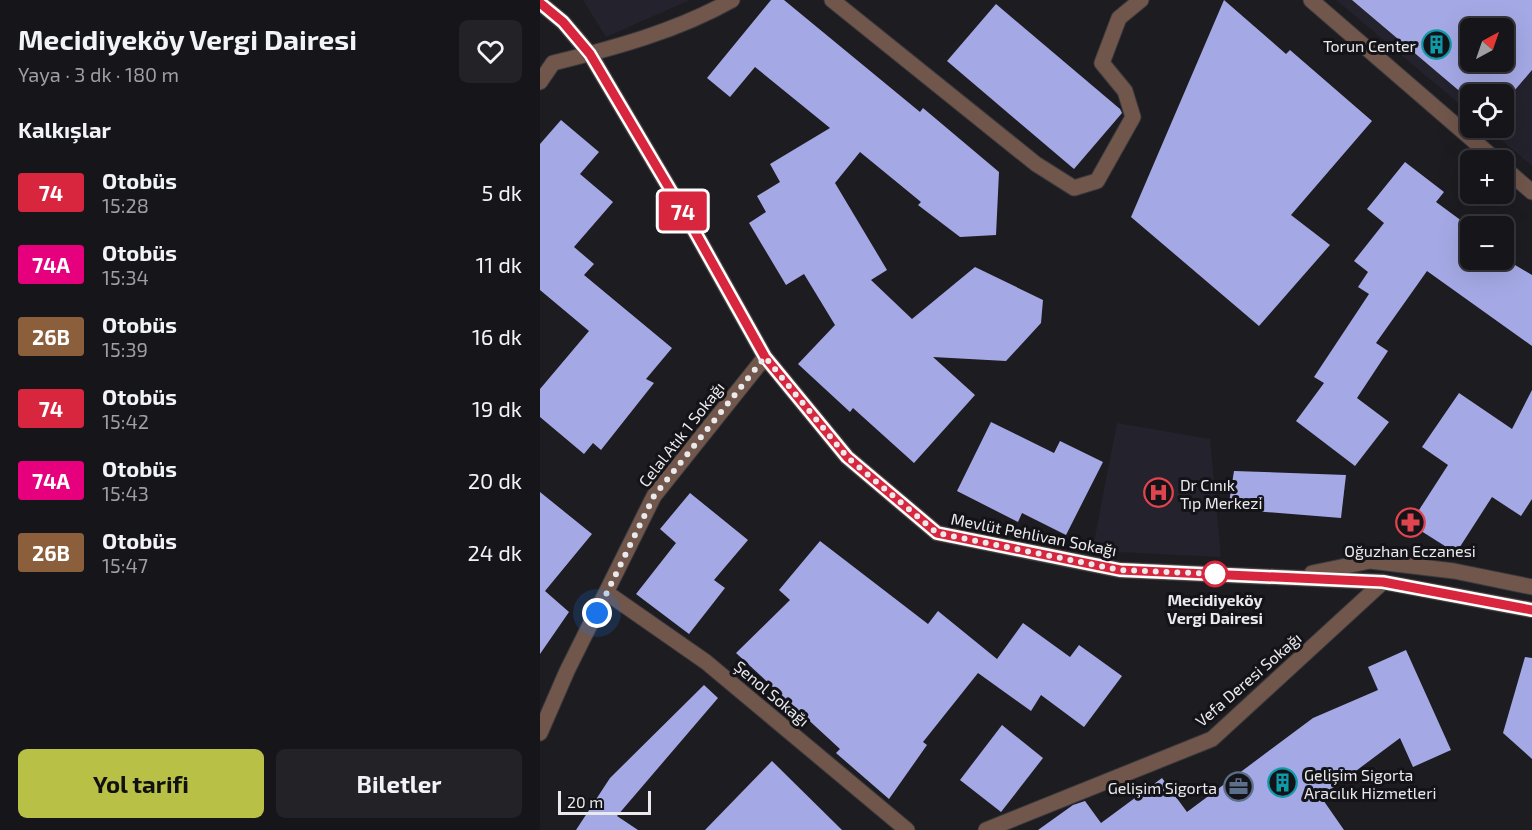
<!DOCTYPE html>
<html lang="tr">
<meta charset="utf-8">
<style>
:root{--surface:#161519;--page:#232226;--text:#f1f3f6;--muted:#9e9fa2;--line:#353438;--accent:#b9c046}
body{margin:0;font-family:"Exo 2",sans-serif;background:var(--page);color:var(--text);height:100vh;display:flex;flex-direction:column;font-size:22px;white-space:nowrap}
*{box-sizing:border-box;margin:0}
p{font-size:20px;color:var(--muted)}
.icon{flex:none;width:33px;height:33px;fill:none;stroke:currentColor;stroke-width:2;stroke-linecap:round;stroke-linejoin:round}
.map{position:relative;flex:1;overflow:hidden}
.drawer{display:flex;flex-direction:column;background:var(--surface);width:540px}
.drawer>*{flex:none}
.badge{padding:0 12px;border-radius:4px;font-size:21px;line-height:39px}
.needle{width:39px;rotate:40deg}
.fabs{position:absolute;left:920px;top:18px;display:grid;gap:12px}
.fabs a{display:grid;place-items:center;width:54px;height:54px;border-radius:9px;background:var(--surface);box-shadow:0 6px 24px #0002,0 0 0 2px var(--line);font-size:30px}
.scale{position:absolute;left:18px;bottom:15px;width:93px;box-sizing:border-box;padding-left:6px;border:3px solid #eaeaed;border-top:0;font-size:16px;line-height:21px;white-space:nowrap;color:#eaeaed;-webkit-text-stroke:4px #141318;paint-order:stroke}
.you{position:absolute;width:30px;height:30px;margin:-15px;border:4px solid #fff;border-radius:50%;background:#1a73e8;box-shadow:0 0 0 9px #1a73e833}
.map>.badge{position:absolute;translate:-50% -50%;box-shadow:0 0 0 3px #fff}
h2{padding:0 18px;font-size:22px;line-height:54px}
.round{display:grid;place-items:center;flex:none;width:63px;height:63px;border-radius:9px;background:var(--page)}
.headline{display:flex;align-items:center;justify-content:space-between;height:102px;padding:0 18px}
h1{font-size:28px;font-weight:700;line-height:45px}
.primary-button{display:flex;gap:12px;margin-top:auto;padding:12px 18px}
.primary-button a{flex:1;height:69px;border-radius:9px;background:var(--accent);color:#111;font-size:24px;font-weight:700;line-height:69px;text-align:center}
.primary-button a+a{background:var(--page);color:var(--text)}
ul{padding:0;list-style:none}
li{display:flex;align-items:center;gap:18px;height:72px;padding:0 18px}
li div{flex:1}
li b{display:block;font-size:22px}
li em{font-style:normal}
li .badge{min-width:66px;font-weight:700;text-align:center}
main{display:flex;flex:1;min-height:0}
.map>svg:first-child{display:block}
.built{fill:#23222d;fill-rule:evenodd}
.building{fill:#a4a9e5;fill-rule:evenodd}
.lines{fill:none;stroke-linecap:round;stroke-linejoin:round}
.minor-casing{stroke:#3a393e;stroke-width:17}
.minor{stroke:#70564b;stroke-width:15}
.line-casing{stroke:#fff;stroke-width:14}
.line{stroke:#d7263d;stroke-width:9}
.walk{stroke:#eaeaed;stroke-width:6;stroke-dasharray:0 10.8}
.stop-dot{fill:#fff;stroke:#d7263d;stroke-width:3}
.labels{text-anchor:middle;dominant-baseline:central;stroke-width:6;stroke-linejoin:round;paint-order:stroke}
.poi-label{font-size:16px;fill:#eaeaed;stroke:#141318;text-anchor:end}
.street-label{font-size:16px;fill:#eaeaed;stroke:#141318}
.stop-label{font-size:16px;font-weight:bold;fill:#eaeaed;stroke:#141318}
</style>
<main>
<section class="drawer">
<div class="headline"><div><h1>Mecidiyeköy Vergi Dairesi</h1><p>Yaya · 3 dk · 180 m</p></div><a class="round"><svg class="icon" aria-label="heart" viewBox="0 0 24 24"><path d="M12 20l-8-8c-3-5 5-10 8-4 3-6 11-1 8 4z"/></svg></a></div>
<h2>Kalkışlar</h2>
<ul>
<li><span class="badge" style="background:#d7263d;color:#fff">74</span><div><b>Otobüs</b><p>15:28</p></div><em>5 dk</em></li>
<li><span class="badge" style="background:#e6007e;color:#fff">74A</span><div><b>Otobüs</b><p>15:34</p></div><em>11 dk</em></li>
<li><span class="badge" style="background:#8b5e3c;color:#fff">26B</span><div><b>Otobüs</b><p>15:39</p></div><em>16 dk</em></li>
<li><span class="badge" style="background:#d7263d;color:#fff">74</span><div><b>Otobüs</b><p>15:42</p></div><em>19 dk</em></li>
<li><span class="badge" style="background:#e6007e;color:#fff">74A</span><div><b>Otobüs</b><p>15:43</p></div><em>20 dk</em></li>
<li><span class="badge" style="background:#8b5e3c;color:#fff">26B</span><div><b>Otobüs</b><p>15:47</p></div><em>24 dk</em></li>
</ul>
<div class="primary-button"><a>Yol tarifi</a><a>Biletler</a></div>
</section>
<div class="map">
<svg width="992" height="830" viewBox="0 0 992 830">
<rect width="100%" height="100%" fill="#1d1c21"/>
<g class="built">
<polygon points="43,0 150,0 66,37"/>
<path d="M796,0h196v166l-45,-38h16v-34h-33v19zM930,28h33v34h-33z"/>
<polygon points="577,423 670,439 681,557 575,552 553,547"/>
</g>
<g class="building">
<polygon points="231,0 244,0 380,112 383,108 459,172 456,235 420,237 378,205 381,202 320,152 295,183 347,270 331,280 372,319 435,267 503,300 501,323 466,361 393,357 435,395 374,463 313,408 310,412 258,364 295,325 264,274 246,285 209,223 226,212 217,196 240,182 230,164 290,128 215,67 190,97 167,78"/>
<polygon points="684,0 746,54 750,50 832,121 751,215 790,245 719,326 591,217"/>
<path d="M812,0h180v70l-29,34v-10h-33v6zM930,28h33v34h-33z"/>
<polygon points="456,4 580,109 582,113 534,169 407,61"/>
<polygon points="21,120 59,152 40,174 73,202 34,247 54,264 44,275 132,348 106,379 114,383 61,450 53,443 44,454 0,417 0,389 49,331 0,290 0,144"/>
<polygon points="865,162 904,192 896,202 930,227 930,260 963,260 963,250 969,254 965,259 992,275 992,346 887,271 836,343 848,351 817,398 849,422 815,466 756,421 784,383 774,377 829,294 818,287 828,272 814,261 844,223 827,209"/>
<polygon points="992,390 992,499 981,516 952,497 916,553 870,524 908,465 882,447 919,393 972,429"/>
<polygon points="451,422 514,453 520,441 563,462 526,535 482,513 478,522 417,491"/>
<polygon points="694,471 806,475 801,518 688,509"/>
<polygon points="0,492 52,534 5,591 29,612 0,654"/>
<polygon points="150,493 208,540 174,580 185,588 149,634 96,594 136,543 120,529"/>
<polygon points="280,541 388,624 398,611 457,659 483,623 530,657 539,645 582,676 544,727 501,695 491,711 438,673 383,742 387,745 349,799 296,753 300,749 196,653 250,600 239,590"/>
<polygon points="866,650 911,750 873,767 860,738 781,797 804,830 498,830 533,805 545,801 561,823 622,778 647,812 773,718 838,690 828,667"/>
<polygon points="985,657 992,658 992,759 963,733"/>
<polygon points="164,685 178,698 77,816 98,830 36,830 70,778"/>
<polygon points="462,725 503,758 461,812 420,780"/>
<polygon points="232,761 302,830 165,830"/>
</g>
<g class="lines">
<defs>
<g id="minor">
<polyline points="292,0 496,164 534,188 557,181 593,117 585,91 562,63 579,18 601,0"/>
<polyline points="771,0 956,160"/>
<polyline points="0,3 23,22 50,54 154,230 225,357 307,457 397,533 580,570 843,582 992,610"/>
<path d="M0,82l13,-19c61,-15 124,-32 179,-63"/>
<polyline points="963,167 992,192"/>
<polyline points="772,573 830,561 914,571 992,587"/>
<polyline points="67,593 166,662 367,830"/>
<polyline points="0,733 27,671 114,496 225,357"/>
<polyline points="446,830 672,739 843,582"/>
</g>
</defs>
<use href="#minor" class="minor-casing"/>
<use href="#minor" class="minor"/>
</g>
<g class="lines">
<defs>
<polyline id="line" points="0,3 23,22 50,54 154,230 225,357 307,457 397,533 580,570 843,582 992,610"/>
</defs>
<use href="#line" class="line-casing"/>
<use href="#line" class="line"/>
<polyline class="walk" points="57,613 114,496 225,357 307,457 397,533 580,570 675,574"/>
</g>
<defs>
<symbol id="building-ring" viewBox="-11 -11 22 22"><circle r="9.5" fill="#141318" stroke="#0f9aa8" stroke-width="1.5"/><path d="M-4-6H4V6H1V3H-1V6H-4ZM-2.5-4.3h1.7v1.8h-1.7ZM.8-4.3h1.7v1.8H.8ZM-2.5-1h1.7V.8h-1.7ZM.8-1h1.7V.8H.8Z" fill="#0f9aa8"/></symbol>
<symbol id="hospital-ring" viewBox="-11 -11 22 22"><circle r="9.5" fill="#141318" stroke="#e0444e" stroke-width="1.5"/><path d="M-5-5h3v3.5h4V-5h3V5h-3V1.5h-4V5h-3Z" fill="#e0444e"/></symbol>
<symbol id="pharmacy-ring" viewBox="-11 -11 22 22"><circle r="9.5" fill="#141318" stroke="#e0444e" stroke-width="1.5"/><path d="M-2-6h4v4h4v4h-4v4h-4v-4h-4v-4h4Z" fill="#e0444e"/></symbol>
<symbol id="office-ring" viewBox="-11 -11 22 22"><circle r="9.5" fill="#141318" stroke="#5c6f8a" stroke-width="1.5"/><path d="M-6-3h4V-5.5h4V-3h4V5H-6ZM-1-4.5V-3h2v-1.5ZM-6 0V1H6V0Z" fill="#5c6f8a"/></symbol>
</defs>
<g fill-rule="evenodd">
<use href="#building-ring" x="880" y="28" width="33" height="33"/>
<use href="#hospital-ring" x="602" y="476" width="33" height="33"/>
<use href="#pharmacy-ring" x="854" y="506" width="33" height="33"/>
<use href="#building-ring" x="726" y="766" width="33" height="33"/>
<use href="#office-ring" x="682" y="770" width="33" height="33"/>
</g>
<circle class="stop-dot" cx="675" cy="574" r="12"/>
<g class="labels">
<g class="poi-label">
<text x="876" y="45">Torun Center</text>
<text x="640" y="484" text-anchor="start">Dr Cınık<tspan x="640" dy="18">Tıp Merkezi</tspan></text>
<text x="870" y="550" text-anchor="middle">Oğuzhan Eczanesi</text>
<text x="764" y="774" text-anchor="start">Gelişim Sigorta<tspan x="764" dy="18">Aracılık Hizmetleri</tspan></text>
<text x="677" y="787">Gelişim Sigorta</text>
</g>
<g class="street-label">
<text transform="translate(141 434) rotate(-52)">Celal Atık 1 Sokağı</text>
<text transform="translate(494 534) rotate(11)">Mevlüt Pehlivan Sokağı</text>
<text transform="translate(708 679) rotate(-41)">Vefa Deresi Sokağı</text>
<text transform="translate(232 693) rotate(40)">Şenol Sokağı</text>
</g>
<g class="stop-label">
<text x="675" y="599">Mecidiyeköy<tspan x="675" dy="18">Vergi Dairesi</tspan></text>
</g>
</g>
</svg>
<div class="fabs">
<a><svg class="needle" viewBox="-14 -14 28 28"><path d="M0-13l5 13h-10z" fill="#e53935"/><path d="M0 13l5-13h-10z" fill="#9e9fa2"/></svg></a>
<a><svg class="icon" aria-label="locate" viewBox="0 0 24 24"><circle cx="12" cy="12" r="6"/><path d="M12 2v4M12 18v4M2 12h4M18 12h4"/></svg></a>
<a>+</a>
<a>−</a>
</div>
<div class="scale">20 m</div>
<div class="you" style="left:57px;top:613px"></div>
<b class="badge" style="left:143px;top:211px;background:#d7263d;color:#fff">74</b>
</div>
</main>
